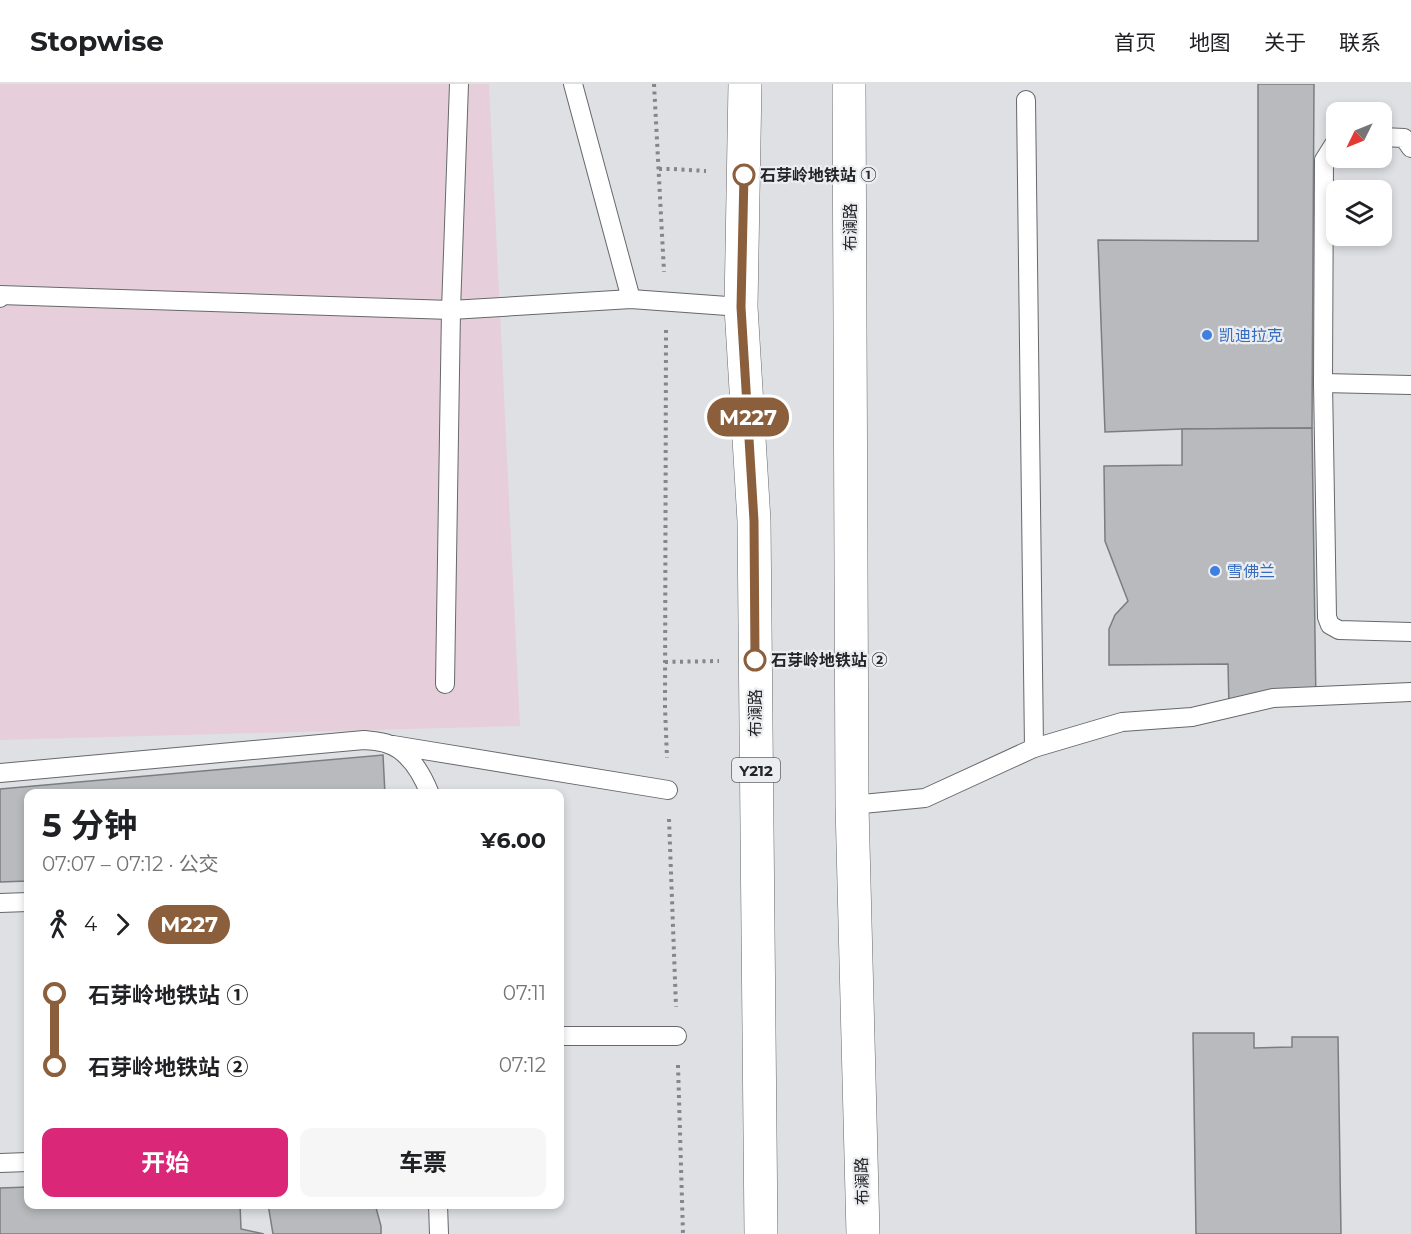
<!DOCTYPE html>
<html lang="zh">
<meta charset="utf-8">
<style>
:root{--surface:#fff;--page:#f6f6f6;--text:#202124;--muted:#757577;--line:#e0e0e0;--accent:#db2777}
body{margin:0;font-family:Montserrat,"Noto Sans SC",sans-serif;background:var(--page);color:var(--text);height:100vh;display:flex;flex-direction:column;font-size:22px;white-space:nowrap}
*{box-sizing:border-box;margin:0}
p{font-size:20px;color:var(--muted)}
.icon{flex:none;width:33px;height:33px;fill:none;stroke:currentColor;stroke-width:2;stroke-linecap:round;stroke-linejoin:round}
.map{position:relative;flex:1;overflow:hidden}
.panel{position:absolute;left:24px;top:705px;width:540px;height:420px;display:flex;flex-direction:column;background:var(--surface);border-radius:12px;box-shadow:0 3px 9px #0003}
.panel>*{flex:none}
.badge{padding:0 12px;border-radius:20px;font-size:21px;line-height:39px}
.needle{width:39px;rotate:227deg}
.tools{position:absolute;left:1326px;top:18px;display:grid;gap:12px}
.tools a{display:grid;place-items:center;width:66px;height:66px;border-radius:12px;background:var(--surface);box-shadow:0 3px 9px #0003;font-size:30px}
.map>.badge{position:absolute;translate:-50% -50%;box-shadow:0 0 0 3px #fff}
.legs{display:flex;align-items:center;gap:9px;height:66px;padding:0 18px;font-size:20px}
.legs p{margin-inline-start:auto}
.head{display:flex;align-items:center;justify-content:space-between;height:102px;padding:0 18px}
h1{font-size:33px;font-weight:700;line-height:45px}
.cta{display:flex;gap:12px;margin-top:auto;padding:12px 18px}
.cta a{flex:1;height:69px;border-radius:12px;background:var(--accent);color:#fff;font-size:24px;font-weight:700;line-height:69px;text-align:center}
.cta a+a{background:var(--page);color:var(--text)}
ul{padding:0 18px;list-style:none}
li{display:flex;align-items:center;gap:21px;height:72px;font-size:22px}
li i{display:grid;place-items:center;width:9px;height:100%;margin:0 8px;background:currentColor}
li i::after{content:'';width:15px;height:15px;margin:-8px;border:4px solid;border-radius:50%;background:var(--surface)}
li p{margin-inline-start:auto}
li:first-child i{background:linear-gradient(#0000 50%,currentColor 0)}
li:last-child i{background:linear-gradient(currentColor 50%,#0000 0)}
header{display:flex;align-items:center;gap:36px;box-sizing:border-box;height:84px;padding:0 30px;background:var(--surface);border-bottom:2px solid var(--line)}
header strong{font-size:28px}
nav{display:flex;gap:33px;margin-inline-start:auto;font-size:21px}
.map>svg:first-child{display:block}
.industrial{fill:#e6cfda}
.building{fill:#b8babe;stroke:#7b7d80;stroke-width:1.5}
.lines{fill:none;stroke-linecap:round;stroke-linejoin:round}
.service-casing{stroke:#66686b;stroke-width:20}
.primary-casing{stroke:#66686b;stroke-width:34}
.path{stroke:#858689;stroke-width:4;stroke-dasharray:3 4.5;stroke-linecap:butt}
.service{stroke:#fff;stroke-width:18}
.primary{stroke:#fff;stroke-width:33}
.line-1-casing{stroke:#fff;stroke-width:14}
.line-1{stroke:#8b5e3c;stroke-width:9}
.stop-1-dot{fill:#fff;stroke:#8b5e3c;stroke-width:3}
.shop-dot{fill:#3f7fe0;stroke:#ebedf1;stroke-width:2}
.labels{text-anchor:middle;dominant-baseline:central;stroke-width:4.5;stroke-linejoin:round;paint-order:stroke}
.shield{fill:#ebedf1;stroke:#606163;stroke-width:1.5}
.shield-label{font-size:15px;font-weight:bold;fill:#242526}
.stop-label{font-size:16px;font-weight:bold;fill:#242526;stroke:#ebedf1;text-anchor:start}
.street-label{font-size:16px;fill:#242526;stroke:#ebedf1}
.shop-label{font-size:16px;fill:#366cbe;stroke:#ebedf1;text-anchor:start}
</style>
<header>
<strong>Stopwise</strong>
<nav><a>首页</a><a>地图</a><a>关于</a><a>联系</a></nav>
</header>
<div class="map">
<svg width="1411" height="1150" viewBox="0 0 1411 1150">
<rect width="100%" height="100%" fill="#dee0e4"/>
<polygon class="industrial" points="0,0 489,0 520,642 0,656"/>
<g class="building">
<polygon points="1258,0 1314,0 1312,344 1182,345 1105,348 1098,156 1258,157"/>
<polygon points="1312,344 1316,621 1229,623 1228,580 1109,581 1109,545 1115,531 1128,517 1105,457 1104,382 1182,381 1182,345"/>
<polygon points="383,671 385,710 28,710 28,797 0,798 0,705"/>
<polygon points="1193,949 1254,949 1254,964 1292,963 1292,953 1338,953 1341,1150 1196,1150"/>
<polygon points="28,1103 28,1120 240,1120 241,1145 264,1150 0,1150 0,1104"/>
<polygon points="268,1120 375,1120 381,1142 381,1150 273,1150"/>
</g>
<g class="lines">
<defs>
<g id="service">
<polyline points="573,0 631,215"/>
<polyline points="1382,53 1404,54 1411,64"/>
<polyline points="0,214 0,211 451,226 631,215 741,223"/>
<polyline points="1323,299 1324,76 1336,57"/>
<polyline points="1411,301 1323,299 1327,533 1330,541 1339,546 1411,548"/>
<polyline points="445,600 451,226 459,0"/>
<polyline points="393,661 668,706"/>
<polyline points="1034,664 1122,638 1192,633 1273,614 1411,608"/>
<path d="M0,689l364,-33c8,1 17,1 24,4 21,7 34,30 42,50"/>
<polyline points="852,721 925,714 1034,664 1026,16"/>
<polyline points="0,819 28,818"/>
<polyline points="560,952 677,952"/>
<polyline points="0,1079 28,1078"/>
<polyline points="438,1120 439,1150"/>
</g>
<g id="primary">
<polyline points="745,0 741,223 754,437 761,1150"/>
<polyline points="849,0 852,721 863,1150"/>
</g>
</defs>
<use href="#service" class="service-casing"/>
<use href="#primary" class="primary-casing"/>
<g class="path">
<polyline points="654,0 664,188"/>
<polyline points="659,85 672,85 706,87"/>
<polyline points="666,246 665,623 667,674"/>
<polyline points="665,578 719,577"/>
<polyline points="669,735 676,923"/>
<polyline points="678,981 683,1150"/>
</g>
<use href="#service" class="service"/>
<use href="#primary" class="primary"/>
</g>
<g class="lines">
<defs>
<polyline id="line-1" points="744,91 741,223 754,437 755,576"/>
</defs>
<use href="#line-1" class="line-1-casing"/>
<use href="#line-1" class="line-1"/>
</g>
<g class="stop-1-dot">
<circle cx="744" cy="91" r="10"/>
<circle cx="755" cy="576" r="10"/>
</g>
<g class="shop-dot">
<circle cx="1207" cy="251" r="6"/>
<circle cx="1215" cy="487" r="6"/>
</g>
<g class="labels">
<rect class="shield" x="732" y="674" width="48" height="24" rx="4.5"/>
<g class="shield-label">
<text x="756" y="686">Y212</text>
</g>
<g class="stop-label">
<text x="760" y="91">石芽岭地铁站 ①</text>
<text x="771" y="576">石芽岭地铁站 ②</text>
</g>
<g class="street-label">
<text transform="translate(850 143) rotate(-90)">布澜路</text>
<text transform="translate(755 629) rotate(-90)">布澜路</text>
<text transform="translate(862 1097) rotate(-91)">布澜路</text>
</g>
<g class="shop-label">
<text x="1219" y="251">凯迪拉克</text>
<text x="1227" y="487">雪佛兰</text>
</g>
</g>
</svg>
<div class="tools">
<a><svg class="needle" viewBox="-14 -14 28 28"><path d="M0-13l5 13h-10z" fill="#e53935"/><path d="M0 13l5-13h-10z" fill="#757577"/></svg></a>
<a><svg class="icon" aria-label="layers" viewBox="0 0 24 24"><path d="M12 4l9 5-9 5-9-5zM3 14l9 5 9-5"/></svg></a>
</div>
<b class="badge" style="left:748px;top:333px;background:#8b5e3c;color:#fff">M227</b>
<section class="panel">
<div class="head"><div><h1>5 分钟</h1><p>07:07 – 07:12 · 公交</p></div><b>¥6.00</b></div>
<div class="legs"><svg class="icon" aria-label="walk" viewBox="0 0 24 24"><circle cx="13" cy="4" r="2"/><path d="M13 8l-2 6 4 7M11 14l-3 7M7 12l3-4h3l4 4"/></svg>4<svg class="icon" aria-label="forward" viewBox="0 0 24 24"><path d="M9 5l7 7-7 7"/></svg><b class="badge" style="background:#8b5e3c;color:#fff">M227</b></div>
<ul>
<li><i style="color:#8b5e3c"></i><b>石芽岭地铁站 ①</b><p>07:11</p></li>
<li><i style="color:#8b5e3c"></i><b>石芽岭地铁站 ②</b><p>07:12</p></li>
</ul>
<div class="cta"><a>开始</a><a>车票</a></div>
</section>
</div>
